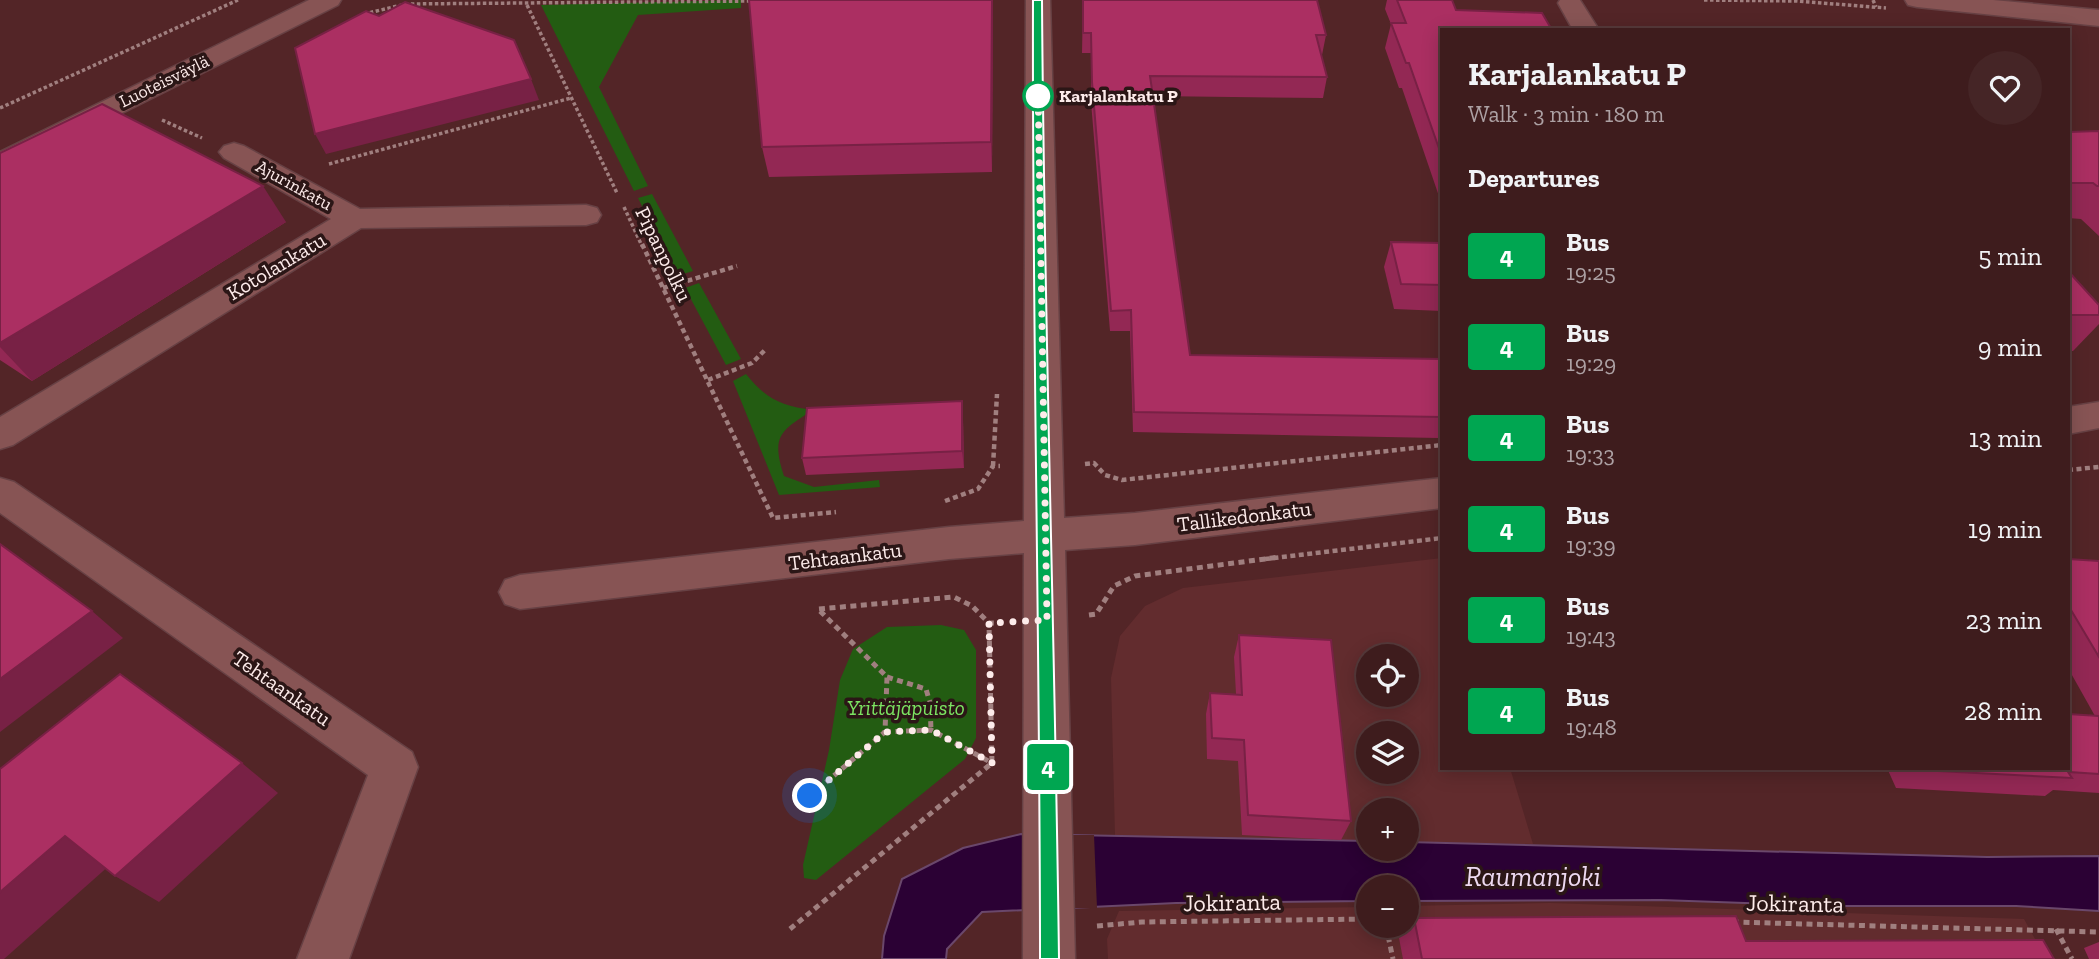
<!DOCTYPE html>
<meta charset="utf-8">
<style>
:root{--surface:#3e1c1d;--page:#452526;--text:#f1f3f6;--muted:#ada1a4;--line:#573a3b}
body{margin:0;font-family:"Zilla Slab",serif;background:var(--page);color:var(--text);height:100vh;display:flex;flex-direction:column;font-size:26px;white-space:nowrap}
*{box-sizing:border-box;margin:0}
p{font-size:23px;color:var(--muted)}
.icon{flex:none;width:38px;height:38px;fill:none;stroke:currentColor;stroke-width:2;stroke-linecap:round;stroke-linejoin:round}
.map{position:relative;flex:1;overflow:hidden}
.panel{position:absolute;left:1440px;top:28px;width:630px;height:742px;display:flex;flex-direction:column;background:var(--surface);border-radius:0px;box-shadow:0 4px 18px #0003,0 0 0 2px var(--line)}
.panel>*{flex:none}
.badge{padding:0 14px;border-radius:5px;font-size:24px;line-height:46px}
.buttons{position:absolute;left:1356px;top:644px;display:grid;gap:14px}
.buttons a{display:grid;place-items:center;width:63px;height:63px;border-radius:50%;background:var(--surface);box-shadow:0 4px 18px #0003,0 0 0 2px var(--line);font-size:35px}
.you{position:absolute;width:35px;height:35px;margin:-18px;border:5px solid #fff;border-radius:50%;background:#1a73e8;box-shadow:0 0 0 10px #1a73e833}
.map>.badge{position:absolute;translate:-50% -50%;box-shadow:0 0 0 4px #fff}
h2{padding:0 28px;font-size:26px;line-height:63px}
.round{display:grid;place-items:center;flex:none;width:74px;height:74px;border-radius:37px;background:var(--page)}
.head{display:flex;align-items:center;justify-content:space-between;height:119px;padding:0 28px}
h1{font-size:33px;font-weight:700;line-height:52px}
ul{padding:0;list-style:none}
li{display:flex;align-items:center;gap:21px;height:91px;padding:0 28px}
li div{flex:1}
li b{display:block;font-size:26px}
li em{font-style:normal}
li .badge{min-width:77px;font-weight:700;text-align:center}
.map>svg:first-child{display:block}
.built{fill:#622c2e;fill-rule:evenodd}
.green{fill:#235c12}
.water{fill:#2b0134;stroke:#6a476b;stroke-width:2}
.pier{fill:#532527}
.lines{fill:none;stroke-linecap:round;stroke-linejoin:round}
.minor-casing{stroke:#674144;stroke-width:3}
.secondary-casing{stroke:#674144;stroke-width:3}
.path-far2{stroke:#a07f7f;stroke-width:3.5;stroke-dasharray:3.5 2.5;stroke-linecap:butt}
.path-far1{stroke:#a07f7f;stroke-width:4.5;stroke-dasharray:5 3.5;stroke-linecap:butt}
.path{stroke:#a07f7f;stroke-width:5;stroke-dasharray:6 4.5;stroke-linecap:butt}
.minor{fill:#875454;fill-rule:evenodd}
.secondary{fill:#875454;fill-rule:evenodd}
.wall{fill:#932854}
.shaded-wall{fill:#782145}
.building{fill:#ab2f62;stroke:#782145;stroke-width:2}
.line{fill:#00a651;stroke:#fff;stroke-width:2}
.walk{stroke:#fdebea;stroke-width:7;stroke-dasharray:0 12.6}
.stop-dot{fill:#fff;stroke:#00a651;stroke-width:3.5}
.labels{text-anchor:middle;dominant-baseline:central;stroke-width:7;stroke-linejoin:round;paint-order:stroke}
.far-street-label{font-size:18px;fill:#fdebea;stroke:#2b1616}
.far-stop-label{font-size:18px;font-weight:bold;fill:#fdebea;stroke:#2b1616;text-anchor:start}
.street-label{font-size:21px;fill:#fdebea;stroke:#2b1616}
.park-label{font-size:21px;font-style:italic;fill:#7ce462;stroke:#2b1616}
.near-street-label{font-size:24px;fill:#fdebea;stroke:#2b1616}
.near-water-label{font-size:28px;font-style:italic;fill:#edd9f1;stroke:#2b1616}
</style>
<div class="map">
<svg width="2099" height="959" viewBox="0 0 2099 959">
<rect width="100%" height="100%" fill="#532527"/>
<g class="built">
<path d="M1442,558v210h68l23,76 -126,-2v-32h-39v31l-253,-5 -4,-158 9,-42 25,-30 38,-18zM1368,656h39v39h-39zM1368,733h39v39h-39z"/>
<polygon points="1550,903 2024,919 2046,959 1108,959 1107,939 1119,911 1368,907 1368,926 1407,926 1407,906"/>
</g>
<g class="green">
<polygon points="741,0 741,8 638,15 599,87 648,186 634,191 541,5"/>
<polygon points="652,194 693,271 677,276 638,198"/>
<polygon points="699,283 741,359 726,365 685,288"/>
<path d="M746,374c20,25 35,32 67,36 -33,21 -42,26 -29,66l30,11 65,-7 1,7 -101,8 -46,-114z"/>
<polygon points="941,625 964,630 976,650 976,738 965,759 816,880 804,878 803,865 829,750 840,680 853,649 887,627"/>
</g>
<polygon class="water" points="1021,834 1368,841 1368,849 1407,849 1407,842 1987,857 2099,856 2099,911 2016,906 1827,906 1661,900 1407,901 1407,887 1368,887 1368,901 1176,903 982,912 947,949 946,959 882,959 884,936 902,879 963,848"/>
<polygon class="pier" points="1049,835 1094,835 1097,908 1050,908"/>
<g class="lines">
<defs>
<g id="minor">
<polygon points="1026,0 1050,0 1064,518 1135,513 1442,478 1442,508 1135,545 1065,550 1075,959 1023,959 1024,553 949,559 520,609 505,604 499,592 505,580 520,575 949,527 1024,521"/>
<polygon points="1560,0 1580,0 1599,30 1573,30 1558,3"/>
<polygon points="234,143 244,146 360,209 586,205 597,208 601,215 597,222 586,225 361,228 13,445 0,449 0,417 331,219 224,158 219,152 224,146"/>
<polygon points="2099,402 2099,428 2068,434 2068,407"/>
<polygon points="0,478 14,482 412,752 418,767 349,959 297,959 368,775 0,513"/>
</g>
<g id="secondary">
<polygon points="309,0 341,0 338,5 10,169 0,172 0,152"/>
<polygon points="1905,0 1993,0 2099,10 2099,26 1917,7 1908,5"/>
</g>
</defs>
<use href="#minor" class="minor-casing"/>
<use href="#secondary" class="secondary-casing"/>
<g class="path-far2">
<polyline points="1704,0 1796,1 1886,8"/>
<polyline points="1873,0 1876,7"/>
<polyline points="527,5 617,193"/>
<polyline points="364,14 406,4 753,1"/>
<polyline points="0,108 238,0"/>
<polyline points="162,120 202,138"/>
<polyline points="329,164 571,98"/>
<polyline points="624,207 642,246"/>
</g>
<g class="path-far1">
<polyline points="642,244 773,518 836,512"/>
<polyline points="663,288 737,266"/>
<polyline points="708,380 752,363 766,349"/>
<polyline points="1085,464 1094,463 1105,475 1122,480 1442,445"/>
<polyline points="993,466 997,394"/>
<polyline points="2068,470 2099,467"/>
<polyline points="945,501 978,489 993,466 1000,466"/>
<polyline points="1265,559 1442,538"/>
</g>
<g class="path">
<polyline points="819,609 954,597 972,606 989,623 1000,623"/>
<polyline points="1089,615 1096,614 1114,586 1135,576 1280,557"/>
<polyline points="887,677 926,689 930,703 931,730"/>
<polyline points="885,732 931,730 992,763"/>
<polyline points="810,796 885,732 887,677 819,610"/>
<polyline points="1733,922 2099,932"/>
<polyline points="1097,926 1142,922 1368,919"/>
<polyline points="1386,926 1393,959"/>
<polyline points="790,929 992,763 989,623"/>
<polyline points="2056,929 2072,959"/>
</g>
<use href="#minor" class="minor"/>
<use href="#secondary" class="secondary"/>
</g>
<g class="wall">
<polygon points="993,0 992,172 769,177 762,147"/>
<polygon points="1083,0 1326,35 1322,55 1321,55 1327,77 1323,98 1153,96 1190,355 1442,359 1442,427 1438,438 1133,432 1130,331 1110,331 1091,102 1091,53 1082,53"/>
<polygon points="1387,0 1452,0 1442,30 1442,205 1402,88 1399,88 1385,48 1391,24 1385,9"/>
<polygon points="2099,131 2099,236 2081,219 2068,218 2068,132"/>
<polygon points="0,153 286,222 32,381 0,360"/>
<polygon points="1391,242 1442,243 1442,311 1394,309 1384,267"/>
<polygon points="2068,271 2099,305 2099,324 2073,351 2068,351"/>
<polygon points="963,419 964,468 806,475 802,458"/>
<polygon points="2068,559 2099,561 2099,793 2053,790 2045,796 1896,788 1887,768 2068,768 2095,716 2068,668"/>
<polygon points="1239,635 1351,821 1341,840 1242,835 1238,761 1207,759 1206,714 1210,693 1236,694 1234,657"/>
<polygon points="1414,918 1746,941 2054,959 1403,959 1399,938"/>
<polygon points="2099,942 2099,959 2089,959 2084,948"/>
</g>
<g class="shaded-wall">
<polygon points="992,0 993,0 992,172 991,142"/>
<polygon points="531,79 539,100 326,154 315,134"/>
<polygon points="263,186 286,222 32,381 0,347 0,343"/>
<polygon points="962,401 963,419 964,468 962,451"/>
<polygon points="92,611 123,638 0,732 0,679"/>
<polygon points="242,763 278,793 159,902 115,876"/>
<polygon points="65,836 111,864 4,959 0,959 0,892"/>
</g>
<g class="building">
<polygon points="749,0 992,0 991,142 762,147"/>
<polygon points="1083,0 1317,0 1326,35 1316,35 1327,77 1150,76 1190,355 1442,359 1442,395 1440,395 1442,403 1442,417 1134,412 1131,310 1111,311 1092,82 1091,33 1083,33"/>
<polygon points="1397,0 1452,0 1456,10 1542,13 1552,30 1442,30 1442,157 1409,63 1406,63 1391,23 1406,23"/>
<polygon points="405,2 514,40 531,79 315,134 295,48 366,11 379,16"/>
<polygon points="102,104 263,186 0,343 0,153"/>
<polygon points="2099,131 2099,186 2097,186 2093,183 2068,183 2068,132"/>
<polygon points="1391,242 1442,243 1442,285 1401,284"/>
<polygon points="2068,271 2099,305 2099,315 2068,315"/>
<polygon points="962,401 962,451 802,458 807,408"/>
<polygon points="0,544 92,611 0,679"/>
<polygon points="2068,559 2099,561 2099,657 2068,605"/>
<polygon points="1239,635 1331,640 1351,821 1248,815 1244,740 1212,738 1210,693 1242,695"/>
<polygon points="120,674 242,763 115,876 65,836 0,892 0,769"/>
<polygon points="2068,714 2099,716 2099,774 2068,772 2072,778 1919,770 1918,768 2068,768"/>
<polygon points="1736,916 1746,941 2043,940 2054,959 1422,959 1414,918"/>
</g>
<path class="line" d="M1033,0h9c2,320 13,639 17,959h-19c0,-320 -8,-639 -7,-959z"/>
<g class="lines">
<polyline class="walk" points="810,796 885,732 931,730 992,763 989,623 1047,620 1038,85 1038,96"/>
</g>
<circle class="stop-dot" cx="1038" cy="96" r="14"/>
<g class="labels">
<g class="far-street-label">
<text transform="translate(164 81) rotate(-26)">Luoteisväylä</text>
<text transform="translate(294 185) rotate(29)">Ajurinkatu</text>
</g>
<g class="far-stop-label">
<text x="1059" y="96">Karjalankatu P</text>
</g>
<g class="street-label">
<text transform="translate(664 254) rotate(64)">Pipanpolku</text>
<text transform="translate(276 266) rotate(-31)">Kotolankatu</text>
<text transform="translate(1244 516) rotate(-7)">Tallikedonkatu</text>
<text transform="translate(845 556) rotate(-7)">Tehtaankatu</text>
<text transform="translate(282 688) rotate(35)">Tehtaankatu</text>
</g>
<g class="park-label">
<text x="906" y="707">Yrittäjäpuisto</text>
</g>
<g class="near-street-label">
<text transform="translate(1232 902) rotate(-1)">Jokiranta</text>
<text transform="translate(1795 903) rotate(1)">Jokiranta</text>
</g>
<g class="near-water-label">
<text x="1533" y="876">Raumanjoki</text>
</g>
</g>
</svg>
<div class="buttons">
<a><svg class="icon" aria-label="locate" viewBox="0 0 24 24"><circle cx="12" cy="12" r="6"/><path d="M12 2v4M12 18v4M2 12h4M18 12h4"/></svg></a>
<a><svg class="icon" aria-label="layers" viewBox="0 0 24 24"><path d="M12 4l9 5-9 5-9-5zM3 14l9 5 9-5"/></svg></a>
<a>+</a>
<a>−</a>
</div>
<div class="you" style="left:810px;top:796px"></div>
<b class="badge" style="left:1048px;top:767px;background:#00a651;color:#fff">4</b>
<section class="panel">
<div class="head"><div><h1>Karjalankatu P</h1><p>Walk · 3 min · 180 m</p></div><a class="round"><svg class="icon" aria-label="heart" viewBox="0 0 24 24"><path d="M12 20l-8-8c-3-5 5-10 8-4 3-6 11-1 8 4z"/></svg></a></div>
<h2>Departures</h2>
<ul>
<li><span class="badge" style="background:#00a651;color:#fff">4</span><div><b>Bus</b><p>19:25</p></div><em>5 min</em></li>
<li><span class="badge" style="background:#00a651;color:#fff">4</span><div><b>Bus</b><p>19:29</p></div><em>9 min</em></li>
<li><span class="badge" style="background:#00a651;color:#fff">4</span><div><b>Bus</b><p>19:33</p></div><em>13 min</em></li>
<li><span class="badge" style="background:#00a651;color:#fff">4</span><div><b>Bus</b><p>19:39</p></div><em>19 min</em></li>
<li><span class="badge" style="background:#00a651;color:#fff">4</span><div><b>Bus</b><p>19:43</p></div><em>23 min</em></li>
<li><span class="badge" style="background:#00a651;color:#fff">4</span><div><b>Bus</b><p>19:48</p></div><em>28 min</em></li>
</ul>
</section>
</div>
